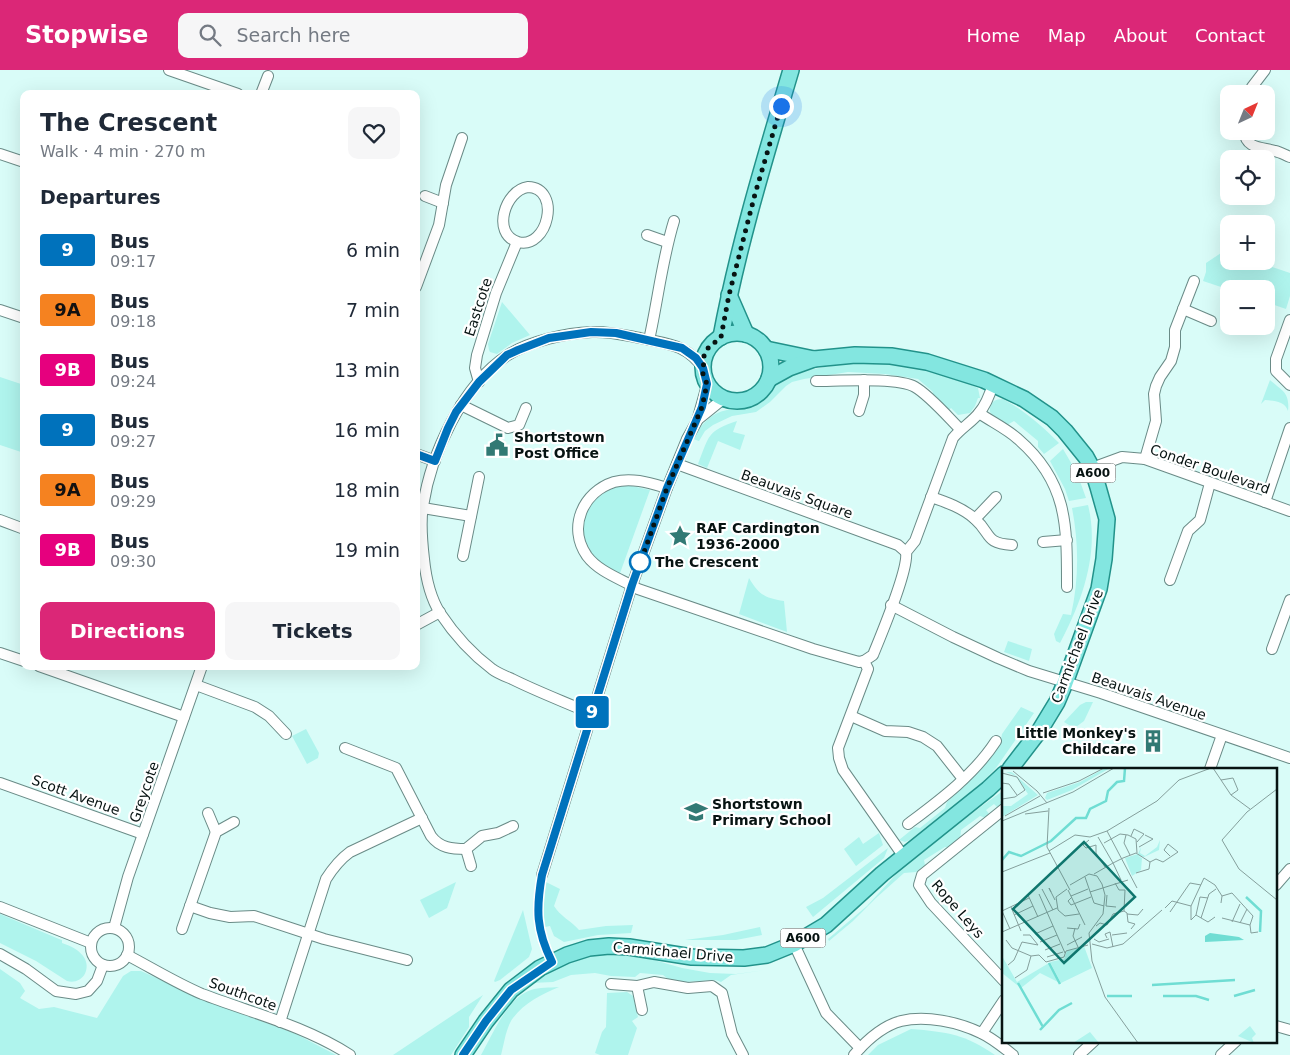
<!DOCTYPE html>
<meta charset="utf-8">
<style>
:root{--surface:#fff;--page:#f6f6f7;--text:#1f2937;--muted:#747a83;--accent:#db2777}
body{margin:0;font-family:"DejaVu Sans",sans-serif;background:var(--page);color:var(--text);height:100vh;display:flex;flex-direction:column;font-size:19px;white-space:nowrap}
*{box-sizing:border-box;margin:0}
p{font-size:16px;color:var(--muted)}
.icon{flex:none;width:28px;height:28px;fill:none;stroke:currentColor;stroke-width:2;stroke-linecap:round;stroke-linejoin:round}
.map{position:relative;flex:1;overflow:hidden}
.drawer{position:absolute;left:20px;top:20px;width:400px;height:580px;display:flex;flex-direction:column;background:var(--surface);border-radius:10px;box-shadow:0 5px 20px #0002}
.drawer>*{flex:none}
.badge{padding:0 10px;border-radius:4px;font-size:18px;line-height:32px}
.needle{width:32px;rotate:43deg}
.tools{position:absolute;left:1220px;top:15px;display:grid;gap:10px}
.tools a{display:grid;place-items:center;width:55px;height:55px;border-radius:10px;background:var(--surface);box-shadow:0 5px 20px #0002;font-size:25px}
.you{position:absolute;width:25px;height:25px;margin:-12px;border:4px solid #fff;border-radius:50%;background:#1a73e8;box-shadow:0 0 0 8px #1a73e833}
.map>.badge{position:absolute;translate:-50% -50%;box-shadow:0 0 0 2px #fff}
h2{padding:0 20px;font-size:19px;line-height:45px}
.round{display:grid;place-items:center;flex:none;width:52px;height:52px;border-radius:10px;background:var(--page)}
.overview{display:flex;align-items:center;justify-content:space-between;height:85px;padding:0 20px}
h1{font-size:24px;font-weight:800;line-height:38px}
.button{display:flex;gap:10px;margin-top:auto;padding:10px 20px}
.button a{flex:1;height:58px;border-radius:10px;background:var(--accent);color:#fff;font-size:20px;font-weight:800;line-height:58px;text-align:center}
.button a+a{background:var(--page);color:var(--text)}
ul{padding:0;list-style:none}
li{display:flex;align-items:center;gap:15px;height:60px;padding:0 20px}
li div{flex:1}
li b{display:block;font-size:19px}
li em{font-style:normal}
li .badge{min-width:55px;font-weight:700;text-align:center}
header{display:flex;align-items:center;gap:30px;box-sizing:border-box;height:70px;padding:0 25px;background:var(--accent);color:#fff}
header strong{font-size:24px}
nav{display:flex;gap:28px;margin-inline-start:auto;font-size:18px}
.search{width:350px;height:45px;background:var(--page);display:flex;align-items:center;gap:12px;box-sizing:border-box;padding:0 18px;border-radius:10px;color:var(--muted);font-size:19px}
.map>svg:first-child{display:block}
.green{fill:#aff4ed}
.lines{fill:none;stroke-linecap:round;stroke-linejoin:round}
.minor-casing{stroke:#6a8b87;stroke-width:12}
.primary-casing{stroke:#22928a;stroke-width:18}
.minor{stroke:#fff;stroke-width:10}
.primary{stroke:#83e6e0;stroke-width:15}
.line-casing{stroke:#fff;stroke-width:11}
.line{stroke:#0072bc;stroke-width:8}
.walk{stroke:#071312;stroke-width:5;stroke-dasharray:0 9}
.stop-dot{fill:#fff;stroke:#0072bc;stroke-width:2.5}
.labels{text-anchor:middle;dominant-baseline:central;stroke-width:4.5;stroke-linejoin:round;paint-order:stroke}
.shield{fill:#fff;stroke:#515a59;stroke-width:1}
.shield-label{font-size:12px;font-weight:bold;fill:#071312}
.street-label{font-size:14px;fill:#071312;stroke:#fff}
.poi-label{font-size:14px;font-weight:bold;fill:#071312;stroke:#fff;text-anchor:start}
.stop-label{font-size:14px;font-weight:bold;fill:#071312;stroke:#fff;text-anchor:start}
.inset-river{fill:none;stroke:#6fddd3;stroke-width:2.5}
.inset-road{fill:none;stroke:#859f9c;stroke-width:1}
.view{fill:#0f766e;fill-opacity:0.15;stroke:#0f766e;stroke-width:2.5}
.inset-edge{fill:none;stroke:#071312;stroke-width:2.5}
</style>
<header>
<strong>Stopwise</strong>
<div class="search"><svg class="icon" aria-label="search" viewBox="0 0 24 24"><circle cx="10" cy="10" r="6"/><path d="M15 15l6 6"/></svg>Search here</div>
<nav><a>Home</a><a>Map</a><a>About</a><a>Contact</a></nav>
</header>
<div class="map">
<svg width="1290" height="985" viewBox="0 0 1290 985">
<rect width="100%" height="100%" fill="#d9fcf8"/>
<g class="green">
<polygon points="1224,181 1229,183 1229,191 1255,191 1290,203 1290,226 1286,239 1266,232 1266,219 1229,219 1229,222 1225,220 1224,218 1203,211 1206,202 1206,193"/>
<polygon points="502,232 530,265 512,273 497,284 490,282 489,280 488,274"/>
<path d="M883,290l67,15 28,13 2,10h-2l-3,8 -5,7 -12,2 -7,-7 -3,3 -16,-14 1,-5 -15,-13 -33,-5 -37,-2 -44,7 -12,3 -6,4 -16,16 -14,10 -24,4 -19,9 -8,6 -6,10 -6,-2c7,-14 18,-26 34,-29 8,-2 18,-2 26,-6 13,-5 17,-18 28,-25 19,-11 79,-17 102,-19z"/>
<polygon points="0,307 24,315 24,383 0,375"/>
<path d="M1270,310c12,11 20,12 18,31 -3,-10 -14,-10 -23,-11l-4,4z"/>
<path d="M1003,329c22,12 39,27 56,44l-15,11 -6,-7v-6l-24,-20 -7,4 -14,-8 -3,-5c-1,-10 5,-13 13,-13z"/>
<path d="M737,351l-4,11 12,3 -5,15 -22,-9 -11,27 -9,-4c11,-28 9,-33 39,-43z"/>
<polygon points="1063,379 1077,403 1086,428 1069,431 1065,419 1050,391"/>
<path d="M627,415l23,5 -31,86c-6,-4 -14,-8 -19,-13 -18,-18 -25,-46 -4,-64 10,-8 19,-13 31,-14z"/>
<path d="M1088,435c12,47 -6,97 -28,138l-4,-2 -2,-7 9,-20 8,1c8,-35 8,-71 1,-107z"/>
<path d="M749,508c10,17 16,20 35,23l3,31 -48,-18z"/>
<polygon points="1008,571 1032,579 1029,591 1004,582"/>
<polygon points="1086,632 1093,632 1084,651 1076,657 1069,655 1064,652 1080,635"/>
<polygon points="1021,637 1034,643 996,698 980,715 910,770 905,772 899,770 915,757 920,758 945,738 947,732 969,711 991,686 1000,674 1002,664"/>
<polygon points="306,659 319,683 318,688 307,694 292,666"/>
<polygon points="1004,720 1004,726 1000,730 1002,734 998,738 994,734 986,740 990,745 986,748 980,746 961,760 960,771 951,778 945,777 924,790 925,795 916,802 904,803 876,828 853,851 829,871 828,869 867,836 901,799 957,754"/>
<polygon points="879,763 883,775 856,796 844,779 859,767 863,774"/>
<polygon points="888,778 884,788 813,847 806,837 823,828"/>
<polygon points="456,812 447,838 429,848 420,830"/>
<path d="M546,812l14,7 -6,17c6,10 17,15 25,24l27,-4 27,-1 -2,8 -33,2 -34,7 -10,-6 -4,-10 -5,1 -2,-19z"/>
<polygon points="523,840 532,879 529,887 500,910 495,912 494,911"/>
<path d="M0,844l59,25 3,1v3c9,3 18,7 23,16 6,13 -5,26 -18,22l-31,-20 -36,-18z"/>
<polygon points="760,857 762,865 736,870 685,870 723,865"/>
<polygon points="604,883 640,886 682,898 710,903 736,904 765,900 731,905 721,912 715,910 684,912 668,909 663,905 640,903 635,907 611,906 595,903 571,905 553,912 531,913 542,902 582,887"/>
<polygon points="0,899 20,913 25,921 20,928 39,939 54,937 97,948 123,906 131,901 141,901 209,932 296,964 336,985 0,985"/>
<path d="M559,917c-17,7 -35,16 -46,31 -7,9 -9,26 -12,37h-20c12,-21 26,-57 50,-65 8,-3 19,-2 28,-3z"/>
<polygon points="607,923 627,922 633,926 638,947 632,951 637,958 628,985 600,985 595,983 602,962 606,957"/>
<polygon points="483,925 469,947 469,957 451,985 393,985"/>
<path d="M911,959c37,3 53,5 84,26h-127l10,-10z"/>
</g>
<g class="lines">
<defs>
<g id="minor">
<polyline points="169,0 238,24"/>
<polyline points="261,24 268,6"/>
<polyline points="1251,24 1252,17 1265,0"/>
<path d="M1244,61c2,18 17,16 31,20 5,1 10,4 15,6"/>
<polyline points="0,84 24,92"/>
<path d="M528,117c34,1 20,63 -10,55 -27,-8 -13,-52 10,-55z"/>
<polyline points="425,126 443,133"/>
<polyline points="647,165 667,172"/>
<polyline points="416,217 439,155 446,115 462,68"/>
<polyline points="1183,239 1211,251"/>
<polyline points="0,240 24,248"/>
<polyline points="1290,250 1276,289 1276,301 1290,315"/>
<path d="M649,270c9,-40 13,-80 25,-119"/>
<path d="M816,311c22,0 82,-4 99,6 14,8 33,30 45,42"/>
<polyline points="479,312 475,298 477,285 496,223 517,172"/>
<polyline points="461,335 508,358 519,355 526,338"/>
<polyline points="859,341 864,325 864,310"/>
<path d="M979,343c13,9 28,16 39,26 50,43 49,87 49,148"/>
<polyline points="697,350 723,329"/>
<polyline points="416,384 435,391"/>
<polyline points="1145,389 1156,351 1154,324 1156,316 1160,307 1171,291 1175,277 1175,260 1194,211"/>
<polyline points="677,394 898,475 906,482"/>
<polyline points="1092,398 1122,387 1145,389 1290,441"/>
<path d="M667,418c-17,-5 -35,-11 -53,-6 -31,10 -47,45 -27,74 12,16 34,23 51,33l175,60 46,13 5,-1"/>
<path d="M931,427c15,5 32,11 44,22 17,15 9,24 37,26"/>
<polyline points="1265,432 1290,358"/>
<polyline points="423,438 471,446"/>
<polyline points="975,449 996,427"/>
<polyline points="0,450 24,459"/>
<polyline points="1043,472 1067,470"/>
<polyline points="463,486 479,407"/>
<polyline points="1170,510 1188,461 1200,450 1210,413"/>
<polyline points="891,535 953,567 998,588 1029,601 1101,623 1290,688"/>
<polyline points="416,555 440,542"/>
<polyline points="1272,579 1290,530"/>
<polyline points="0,583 24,591"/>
<polyline points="39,596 184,647"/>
<polyline points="196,615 255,637 269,646 286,664"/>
<path d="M592,644c-27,-12 -54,-22 -80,-35 -7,-3 -15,-6 -20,-10 -20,-15 -38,-35 -52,-56 -10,-16 -14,-34 -16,-54 -2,-17 -4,-36 -1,-53 8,-52 39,-121 85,-151 22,-14 58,-22 84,-23 16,-1 32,3 48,6 27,6 46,6 63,30"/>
<polyline points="851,646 885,661 908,662 923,667 937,676 963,709"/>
<path d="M345,678l51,20 35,68c9,12 21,13 35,13l16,-13 16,-3 15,-7"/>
<polyline points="1210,699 1222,665"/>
<polyline points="0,713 143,764"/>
<polyline points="1004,739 922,805 919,815 931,833 1004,911"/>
<polyline points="208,743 216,762"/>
<path d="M908,754c32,-24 66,-49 88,-83"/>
<polyline points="466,779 471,796"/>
<path d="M904,787l-61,-87 -4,-12 -1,-10 30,-79 -4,-8 9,-6c8,-20 36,-86 33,-103l9,-11 38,-103c8,-10 19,-16 26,-25 7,-8 11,-19 14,-29"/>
<polyline points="542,805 632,515 667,418 687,369 697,351 707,315"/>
<polyline points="1276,815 1290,799"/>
<polyline points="190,836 210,843 230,847 254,846 324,869 407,890"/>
<polyline points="0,837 91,873"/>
<circle cx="110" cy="877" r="19"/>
<polyline points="114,858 128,807 202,596"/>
<polyline points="182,859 216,762 234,752"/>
<polyline points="794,874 826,943 860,978"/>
<polyline points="0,884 26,899 56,921 76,924 88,921 97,911 103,895"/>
<path d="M127,885c25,13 49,28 75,39 50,19 103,32 148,61"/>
<polyline points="611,914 637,916 654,912 688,918 712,916 722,923 732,964 743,985"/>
<polyline points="637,916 642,940"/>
<path d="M280,952l46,-143c7,-11 13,-19 24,-27l72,-34"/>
<polyline points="1276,956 1290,960"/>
<polyline points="982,963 1004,930"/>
<path d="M854,985c12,-14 28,-29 47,-34 25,-6 57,1 80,12 11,5 22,14 32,22"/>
<polyline points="1079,985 1094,971"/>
<polyline points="1221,985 1236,971"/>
</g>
<g id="primary">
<polyline points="729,225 746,264"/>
<circle cx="737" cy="297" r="34"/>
<path d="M721,267c17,-91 44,-179 70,-267"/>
<polyline points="766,279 814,289"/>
<polyline points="769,309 789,298 814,289 855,285 891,286 927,292 984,310 1024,329 1052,348 1065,361 1086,387 1092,398 1098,417 1107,449 1104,489 1099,519 1065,613 1057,632 1040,660 1010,699"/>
<polyline points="463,985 486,951 511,920 540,898 567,885 589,878 609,876 629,877 692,887 744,888 767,885 794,874 826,855 882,804 988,719 1004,704"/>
</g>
</defs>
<use href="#minor" class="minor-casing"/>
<use href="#primary" class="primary-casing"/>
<use href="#minor" class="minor"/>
<use href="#primary" class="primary"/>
</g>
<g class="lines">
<defs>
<path id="line" d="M416,384l19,7 13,-33 8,-16 23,-30 28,-27 11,-5 31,-12 42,-6 25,1 66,15 14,10 7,10 4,16 -5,23 -35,81 -35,97 -90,290c-6,34 -6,55 10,87l-41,28 -25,31 -23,34"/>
</defs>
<use href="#line" class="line-casing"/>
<use href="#line" class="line"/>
<polyline class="walk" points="640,492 638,499 667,418 702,337 707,314 703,304 704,286 707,279 721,267 729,225 755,124 781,36"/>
</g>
<defs>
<symbol id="civic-bare" viewBox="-9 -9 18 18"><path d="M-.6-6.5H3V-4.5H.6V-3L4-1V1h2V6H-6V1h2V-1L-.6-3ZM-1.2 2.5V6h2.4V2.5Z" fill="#327974" stroke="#fff" stroke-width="2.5" paint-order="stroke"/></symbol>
<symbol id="sight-bare" viewBox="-9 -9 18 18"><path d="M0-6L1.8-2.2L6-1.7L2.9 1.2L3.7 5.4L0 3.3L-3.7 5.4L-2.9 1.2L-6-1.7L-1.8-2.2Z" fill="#327974" stroke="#fff" stroke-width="2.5" paint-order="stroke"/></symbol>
<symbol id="building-bare" viewBox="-9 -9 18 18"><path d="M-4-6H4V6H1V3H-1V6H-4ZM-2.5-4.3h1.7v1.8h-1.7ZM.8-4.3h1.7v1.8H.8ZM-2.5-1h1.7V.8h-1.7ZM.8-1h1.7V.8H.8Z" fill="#327974" stroke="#fff" stroke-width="2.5" paint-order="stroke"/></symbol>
<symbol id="school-bare" viewBox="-9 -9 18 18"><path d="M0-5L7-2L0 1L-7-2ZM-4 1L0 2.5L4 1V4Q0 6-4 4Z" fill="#327974" stroke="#fff" stroke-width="2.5" paint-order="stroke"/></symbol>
</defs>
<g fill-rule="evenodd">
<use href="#civic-bare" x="481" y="359" width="32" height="32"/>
<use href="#sight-bare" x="664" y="450" width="32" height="32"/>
<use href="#building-bare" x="1137" y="655" width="32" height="32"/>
<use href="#school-bare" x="680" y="726" width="32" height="32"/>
</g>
<circle class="stop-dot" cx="640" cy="492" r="10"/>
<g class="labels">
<g class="shield">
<rect x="1070.5" y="393.5" width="45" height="19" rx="4"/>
<rect x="780.5" y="858.5" width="45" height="19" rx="4"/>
</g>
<g class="shield-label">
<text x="1093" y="403">A600</text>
<text x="803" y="868">A600</text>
</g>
<g class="street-label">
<text transform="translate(478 237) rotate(-72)">Eastcote</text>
<text transform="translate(1210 399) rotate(19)">Conder Boulevard</text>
<text transform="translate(797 424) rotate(20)">Beauvais Square</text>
<text transform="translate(1077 576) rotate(-69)">Carmichael Drive</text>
<text transform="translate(1149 626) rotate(19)">Beauvais Avenue</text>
<text transform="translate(144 722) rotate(-71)">Greycote</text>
<text transform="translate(76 725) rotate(20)">Scott Avenue</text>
<text transform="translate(958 839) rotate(49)">Rope Leys</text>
<text transform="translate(673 882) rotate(5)">Carmichael Drive</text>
<text transform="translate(243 924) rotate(20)">Southcote</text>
</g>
<g class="poi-label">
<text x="514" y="367">Shortstown<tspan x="514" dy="16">Post Office</tspan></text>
<text x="696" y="458">RAF Cardington<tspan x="696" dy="16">1936-2000</tspan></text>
<text x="1136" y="663" text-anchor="end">Little Monkey's<tspan x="1136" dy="16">Childcare</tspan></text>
<text x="712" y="734">Shortstown<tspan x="712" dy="16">Primary School</tspan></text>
</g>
<g class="stop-label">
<text x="655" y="492">The Crescent</text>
</g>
</g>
<g transform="translate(1002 698)">
<rect width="275" height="275" fill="#d9fcf8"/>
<path d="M103,0h5l-38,22 -25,10 -2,-2 2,-5 33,-11zM4,4h5l2,1 25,22 -36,22v-11h9l17,-12 -12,-18zM158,72l-1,10 -15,7 -6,-1 4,2 -1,12 -9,6 -7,-18 13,-4 3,-7 -1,6 5,3 12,-9zM82,178l8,22 -31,15 -11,-21 14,-3 3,-8zM0,188l15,26 32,-19 11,20 -20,-10 -19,15 -19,-15zM248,258l6,8 -4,4 2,5 -16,-7zM88,264l9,11h-26z" fill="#aff4ed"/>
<path d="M208,165l29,4 5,3 -39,2v-6z" fill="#6fddd3"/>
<path class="inset-river" d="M0,92l7,-8 12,4 30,-15 25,-23h10l4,-9 16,-8 2,-10 9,-9 7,-1 1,-13M244,129l15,14 -1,21M47,195l11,21M16,215l25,44M150,217l83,-5M105,228h25M161,228h33l13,4M232,228l21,-6M38,262l19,-20 13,-7"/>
<path class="inset-road" d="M211,0l18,27 19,14M11,3l24,20 10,12M0,5l15,4 8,13 -10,7 -13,2M219,12l12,-2 5,12 -7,5M0,15l7,1 8,11M275,21l-30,23 -25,28 17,29 38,31M41,25l36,-12 25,-13M47,40l-2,39 23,43M23,46l23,-3M3,48l35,-20M0,53l71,-29 41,-24M105,63l30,57M124,67l-2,8 6,12M129,68l3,-7 10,5 -7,8M87,72l-6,5 3,3 10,-3v8l9,14M102,75l16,-9 8,1 8,4 1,14M137,79l14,-8 -8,-4M47,83l26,-16 15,2 17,-6 50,-30 22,-21 32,-12M0,104l48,-19M134,105l13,-4 1,-7M92,106l19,-11 -15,-26M83,109l9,26 10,3M119,112l-8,-17 10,-5 13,-5 14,9 6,-3 7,3 15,-10 -10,-8 -4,6 6,6M113,115l4,7h6l-1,21M68,117l19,-11 8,2 5,8 3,11 -2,19 -14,19 3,28 13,36 33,46M40,121l11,21M65,121l-11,8 2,13 7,6 14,-2M66,122l17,35M49,124l-2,-4 6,12M88,124l38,-12M37,126l26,59M26,127l10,22M105,127l-1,11 10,1M69,128l17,-7M70,129l-4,4 3,4 20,-8M189,138v14l5,-5 12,7 7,-5M9,139l10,24M163,140l7,-7 19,5 13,-28 11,7 7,11 -1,7M0,143l27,-13M0,143l8,18M168,144l20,-29 11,2M125,146l11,1 5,-6M12,147l19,-9M194,147l4,-18 8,1M199,150l8,-24 7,-5M220,150l28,7 3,-9 -21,-23 -10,3M230,154l8,-18M238,155l7,-14M248,157l1,8 7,-1M94,158l4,-3 7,2 6,-11 11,-3 3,2 1,9 7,2 -4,5M65,160l11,1 2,-5M73,160l-2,8 5,11M0,164l55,-24M33,166l18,-8M110,167l15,-2M105,170l-2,-4 5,-2 3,15M92,171l5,3 10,-3M4,172l6,8 19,8 8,-1 7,7 18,-5 2,-6M38,174l17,-7M90,176l15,4 16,-4 39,-34M65,177l15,-8M43,182l15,-6M64,183l22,-6M45,189l16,-5M6,197l6,-5 8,-18 16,3 -8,-10h-7M13,210l12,-8 4,-14"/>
<path class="view" d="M82,74l51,55 -71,66 -51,-54z"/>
<rect width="275" height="275" class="inset-edge"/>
</g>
</svg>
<div class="tools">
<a><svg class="needle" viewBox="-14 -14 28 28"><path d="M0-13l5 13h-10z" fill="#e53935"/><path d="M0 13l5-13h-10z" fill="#747a83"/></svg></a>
<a><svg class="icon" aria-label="locate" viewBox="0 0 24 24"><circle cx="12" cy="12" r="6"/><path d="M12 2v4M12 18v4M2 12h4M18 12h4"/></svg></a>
<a>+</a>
<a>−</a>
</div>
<div class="you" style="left:781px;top:36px"></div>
<b class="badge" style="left:592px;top:642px;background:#0072bc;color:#fff">9</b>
<section class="drawer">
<div class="overview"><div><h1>The Crescent</h1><p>Walk · 4 min · 270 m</p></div><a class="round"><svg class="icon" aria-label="heart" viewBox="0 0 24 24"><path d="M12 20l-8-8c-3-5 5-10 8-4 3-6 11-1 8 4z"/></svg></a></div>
<h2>Departures</h2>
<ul>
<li><span class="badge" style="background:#0072bc;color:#fff">9</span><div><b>Bus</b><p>09:17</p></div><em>6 min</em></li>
<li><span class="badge" style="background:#f58220;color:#111">9A</span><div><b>Bus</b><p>09:18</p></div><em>7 min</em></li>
<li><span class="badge" style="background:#e6007e;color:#fff">9B</span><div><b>Bus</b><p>09:24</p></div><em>13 min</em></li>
<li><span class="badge" style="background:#0072bc;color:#fff">9</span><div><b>Bus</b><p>09:27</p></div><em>16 min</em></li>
<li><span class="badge" style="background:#f58220;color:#111">9A</span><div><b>Bus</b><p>09:29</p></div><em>18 min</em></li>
<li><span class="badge" style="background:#e6007e;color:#fff">9B</span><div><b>Bus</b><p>09:30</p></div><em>19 min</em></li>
</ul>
<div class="button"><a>Directions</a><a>Tickets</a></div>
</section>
</div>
